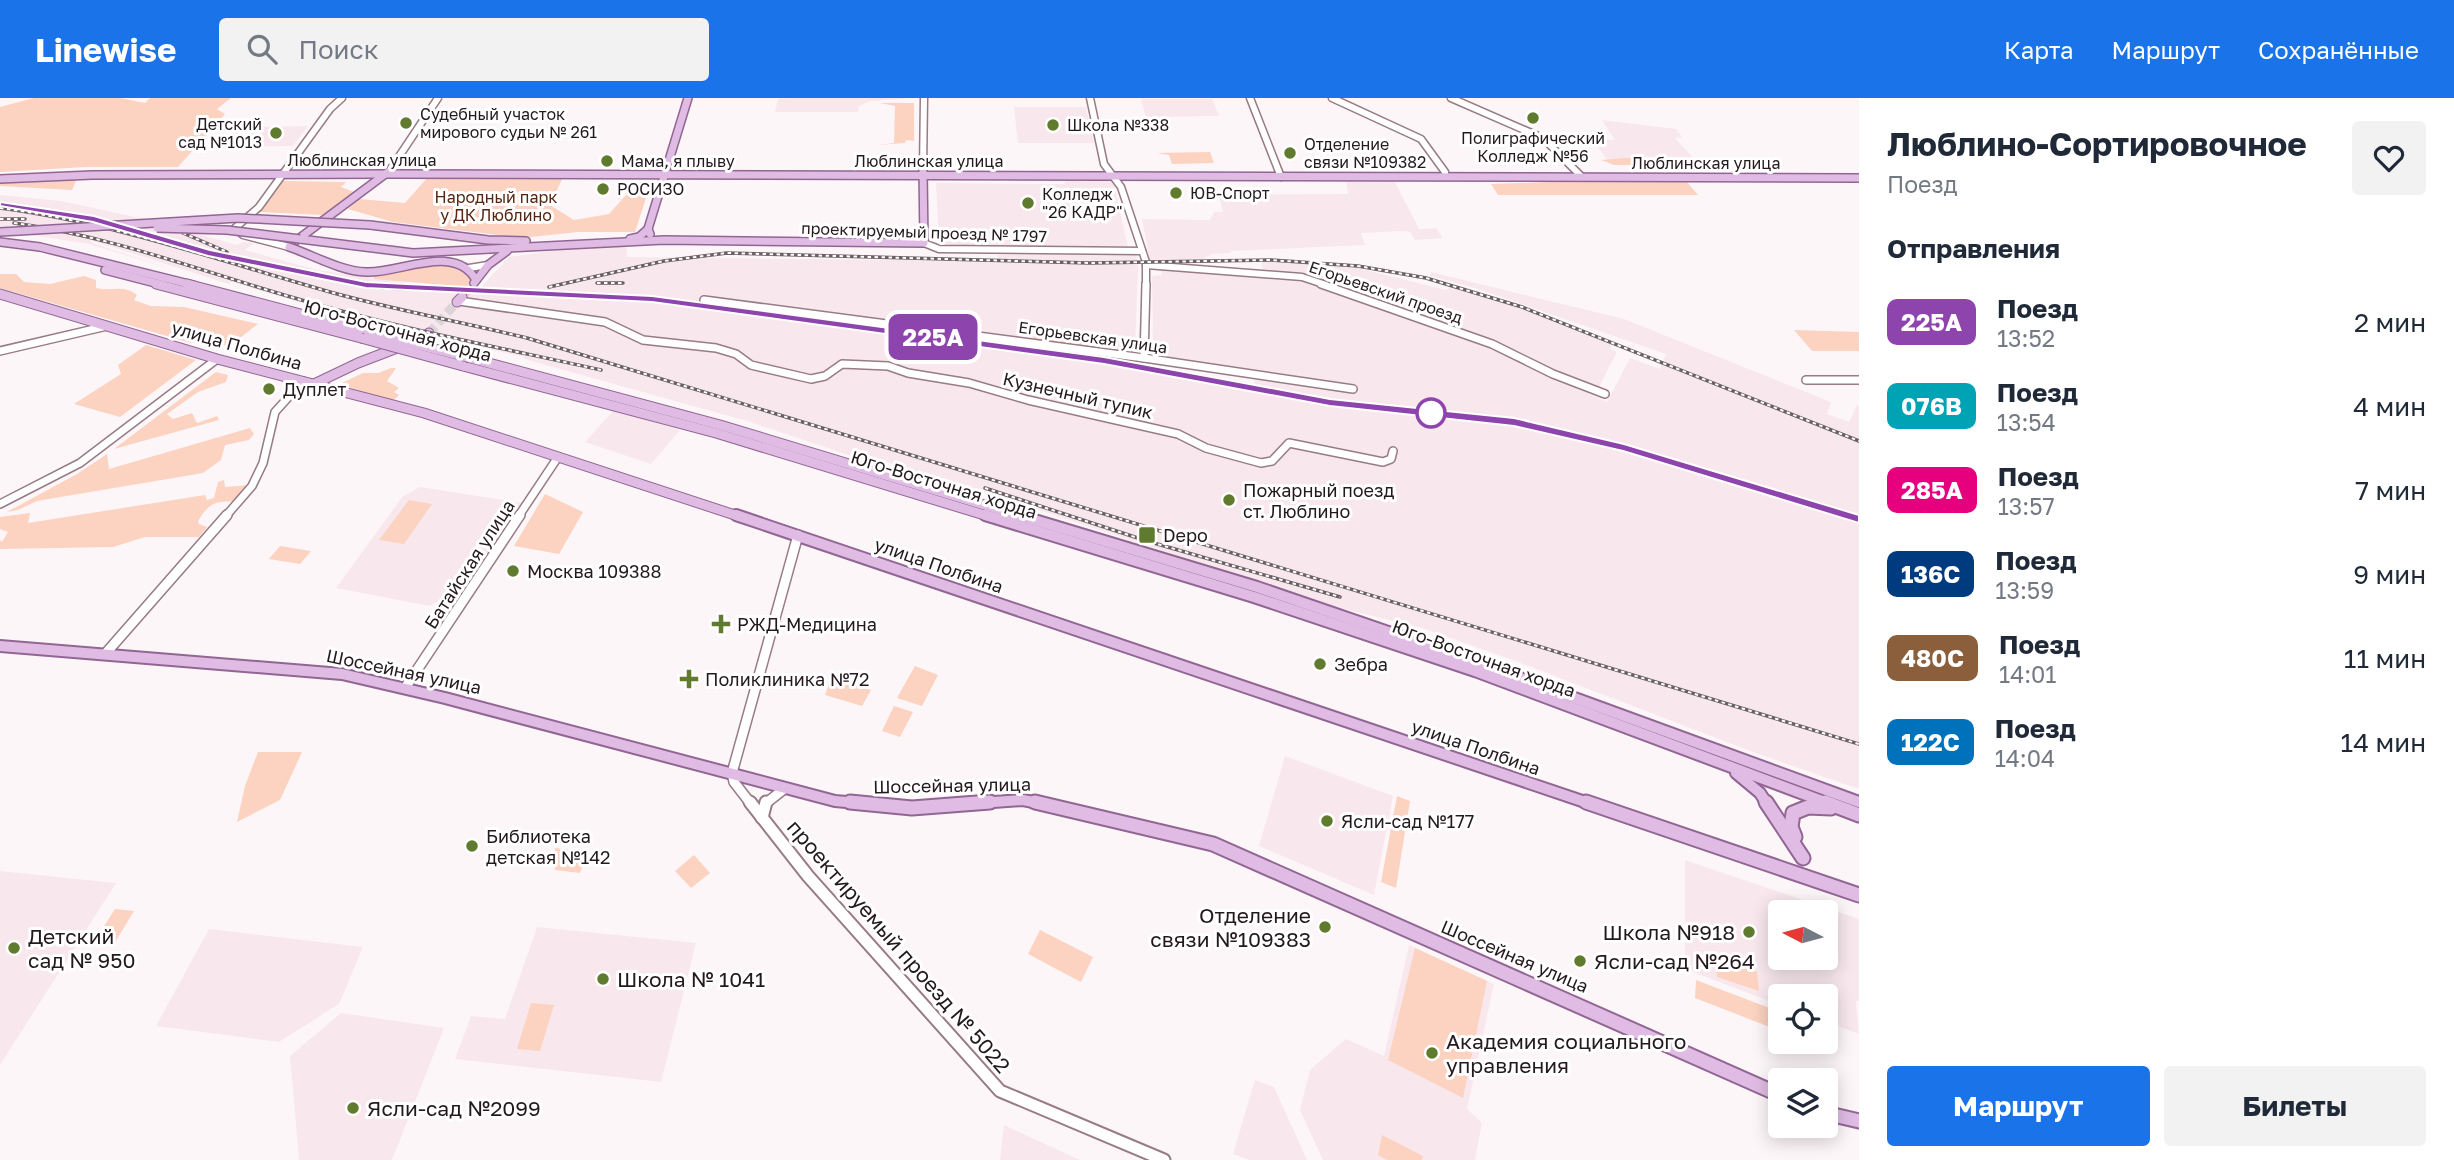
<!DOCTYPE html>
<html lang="ru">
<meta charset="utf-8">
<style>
:root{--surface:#fff;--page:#f2f2f3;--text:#1f2937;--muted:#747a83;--accent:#1a73e8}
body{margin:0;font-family:"Golos Text",sans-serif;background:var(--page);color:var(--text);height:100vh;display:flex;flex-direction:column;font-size:26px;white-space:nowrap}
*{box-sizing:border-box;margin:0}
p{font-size:23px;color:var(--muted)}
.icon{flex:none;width:38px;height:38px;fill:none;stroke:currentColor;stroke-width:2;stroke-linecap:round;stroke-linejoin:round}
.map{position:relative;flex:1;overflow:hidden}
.drawer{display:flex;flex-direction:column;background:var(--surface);width:595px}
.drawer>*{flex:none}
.badge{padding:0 14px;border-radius:10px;font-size:24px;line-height:46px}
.needle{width:46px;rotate:276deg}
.tools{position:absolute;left:1768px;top:802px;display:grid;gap:14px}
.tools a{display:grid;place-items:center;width:70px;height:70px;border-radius:7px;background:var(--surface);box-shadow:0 4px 18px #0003;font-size:35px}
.map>.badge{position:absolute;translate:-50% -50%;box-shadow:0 0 0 4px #fff}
h2{padding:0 28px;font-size:26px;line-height:63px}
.round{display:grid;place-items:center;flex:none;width:74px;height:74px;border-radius:7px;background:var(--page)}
.headline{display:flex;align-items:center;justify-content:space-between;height:119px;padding:0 28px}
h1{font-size:33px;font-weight:700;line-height:52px}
.cta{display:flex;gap:14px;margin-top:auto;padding:14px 28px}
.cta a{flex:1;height:80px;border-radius:7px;background:var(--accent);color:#fff;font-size:28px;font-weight:700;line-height:80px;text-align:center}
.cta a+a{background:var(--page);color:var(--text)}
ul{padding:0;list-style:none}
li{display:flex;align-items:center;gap:21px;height:84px;padding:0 28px}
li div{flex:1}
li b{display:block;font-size:26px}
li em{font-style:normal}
li .badge{min-width:77px;font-weight:700;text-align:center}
header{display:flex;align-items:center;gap:42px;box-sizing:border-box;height:98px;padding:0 35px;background:var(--accent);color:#fff}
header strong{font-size:33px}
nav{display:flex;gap:38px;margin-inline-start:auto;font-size:24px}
.search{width:490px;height:63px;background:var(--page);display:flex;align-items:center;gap:18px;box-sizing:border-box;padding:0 24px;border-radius:7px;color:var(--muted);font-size:26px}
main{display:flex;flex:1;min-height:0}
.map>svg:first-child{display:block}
.built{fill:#f8e8ee;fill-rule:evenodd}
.green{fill:#fcd2c0}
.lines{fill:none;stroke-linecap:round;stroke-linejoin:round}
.major-tunnel{stroke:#dcd5d8;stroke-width:9;stroke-dasharray:9 4.5;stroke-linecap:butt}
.minor-far3-casing{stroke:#977b87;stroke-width:9}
.minor-far2-casing{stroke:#977b87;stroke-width:10}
.minor-far1-casing{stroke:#977b87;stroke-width:12}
.minor-casing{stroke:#977b87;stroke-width:15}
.major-far3-casing{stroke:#916693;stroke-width:10}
.major-far2-casing{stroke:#916693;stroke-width:11}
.major-far1-casing{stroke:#916693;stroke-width:14}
.major-casing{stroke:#916693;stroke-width:17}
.minor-far3{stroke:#fff;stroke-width:6}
.minor-far2{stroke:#fff;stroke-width:7}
.minor-far1{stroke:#fff;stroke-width:9}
.minor{stroke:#fff;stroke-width:11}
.major-far3{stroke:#e0bce4;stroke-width:7}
.major-far2{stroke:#e0bce4;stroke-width:9}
.major-far1{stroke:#e0bce4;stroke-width:10}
.major{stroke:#e0bce4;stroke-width:13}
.rail-casing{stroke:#6a6064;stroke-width:3.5}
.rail{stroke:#fff;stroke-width:2;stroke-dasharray:3.5;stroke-linecap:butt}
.major-bridge-far1-casing{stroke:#916693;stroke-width:10;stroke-linecap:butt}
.major-bridge-casing{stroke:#916693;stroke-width:11;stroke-linecap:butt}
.major-bridge-far1{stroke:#e0bce4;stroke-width:7}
.major-bridge{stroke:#e0bce4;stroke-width:9}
.line{fill:#8e44ad;stroke:#fff;stroke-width:2}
.poi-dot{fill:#607a2e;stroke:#fff;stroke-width:2.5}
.stop-dot{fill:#fff;stroke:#8e44ad;stroke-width:3.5}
.labels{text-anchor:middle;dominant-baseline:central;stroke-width:6;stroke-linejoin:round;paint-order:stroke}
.far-poi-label{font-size:16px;fill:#24191e;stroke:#fff;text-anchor:start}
.far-street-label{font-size:16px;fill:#24191e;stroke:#fff}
.far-park-label{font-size:16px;fill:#532611;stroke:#fff}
.street-label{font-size:18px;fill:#24191e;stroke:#fff}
.poi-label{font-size:18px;fill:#24191e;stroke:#fff;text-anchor:start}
.near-poi-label{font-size:21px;fill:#24191e;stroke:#fff;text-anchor:start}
.near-street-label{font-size:21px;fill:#24191e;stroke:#fff}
</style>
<header>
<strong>Linewise</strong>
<div class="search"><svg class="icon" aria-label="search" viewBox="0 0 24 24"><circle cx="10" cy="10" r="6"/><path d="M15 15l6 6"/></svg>Поиск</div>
<nav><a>Карта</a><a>Маршрут</a><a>Сохранённые</a></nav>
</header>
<main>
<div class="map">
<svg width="1859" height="1062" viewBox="0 0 1859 1062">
<rect width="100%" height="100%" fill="#fdf6f9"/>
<g class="built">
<polygon points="788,0 913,0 871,3 859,8 858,14 775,14 778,1"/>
<polygon points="1141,1 1212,1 1219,18 1146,19"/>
<polygon points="1014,9 1086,9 1094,45 1018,45"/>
<polygon points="1602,22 1676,31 1682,39 1675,40 1699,66 1611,67 1592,41 1615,42"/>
<polygon points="308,28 293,48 225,49 231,41 244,41 254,29"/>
<polygon points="1346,82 1394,82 1419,131 1436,130 1443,140 1415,142 1410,134 1404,133 1361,135 1365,147 1231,153 1230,155 1212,156 1203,161 1150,163 1142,121 1210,122 1214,114 1223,114 1219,97 1348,96"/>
<polygon points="1066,83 1113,83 1128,149 939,149 936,85 1064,86"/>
<polygon points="0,97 61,103 145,121 237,147 243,144 254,145 245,152 317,172 425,187 481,189 509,159 578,149 626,147 627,159 998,163 998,157 1136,156 1138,170 1135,256 768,207 701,199 699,203 1111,260 1254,286 1258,276 1153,259 1152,178 1162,177 1161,171 1305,182 1490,249 1607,304 1630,260 1660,271 1666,256 1478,191 1430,178 1431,174 1624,221 1831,304 1827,316 1849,324 1857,307 1859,307 1859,691 1758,656 1510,561 1422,530 1336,509 1017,405 1015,408 979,395 977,397 954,390 955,387 909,374 910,371 863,357 860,361 747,323 524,261 525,259 435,240 439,238 295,203 232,184 229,186 90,142 92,145 175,172 89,146 0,132"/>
<polygon points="1262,164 1289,164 1358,170 1446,192 1451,188 1543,218 1612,246 1610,251 1617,254 1598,291 1492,243 1374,199 1374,196 1302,175 1263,172"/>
<polygon points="614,312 680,332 651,366 585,344"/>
<polygon points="420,389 522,405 468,484 430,508 336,490 403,398"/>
<polygon points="1285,658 1393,698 1374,797 1259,748"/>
<path d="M1685,762l174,59v82h-3l3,33 -34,-13v-25h-45v9l-95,-36zM1780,814h45v45h-45z"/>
<polygon points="0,773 116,785 0,967"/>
<polygon points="537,829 696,845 661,984 455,961 471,918 505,921"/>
<polygon points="209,831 363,849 339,906 279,944 156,928"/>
<polygon points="1409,847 1494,886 1467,1011 1482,1025 1475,1062 1323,1062 1300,1012 1310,972 1346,941 1384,958"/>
<polygon points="341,915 444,930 392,1062 299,1062 290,958"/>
<polygon points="1255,982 1274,989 1307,1062 1250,1062 1233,1056"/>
<polygon points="1004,1027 1080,1062 1000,1062"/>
</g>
<g class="green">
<polygon points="34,0 120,0 145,5 150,0 231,0 217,11 225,16 178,69 85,69 0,74 0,9"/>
<polygon points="880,5 914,5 914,43 906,42 905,45 878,47 894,45 895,8"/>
<polygon points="1210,54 1214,65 1172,66 1169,57 1157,55"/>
<polygon points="1625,60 1690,61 1695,64 1694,67 1615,67 1601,62"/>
<polygon points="428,79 563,79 550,107 574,122 609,116 627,96 647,97 635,134 578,134 522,140 393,124 348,111 359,101 405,105"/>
<polygon points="77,81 72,92 0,88 0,85"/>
<polygon points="283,83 346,84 341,89 354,94 322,117 259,114"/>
<polygon points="1550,84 1687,84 1698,97 1498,97 1491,86"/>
<polygon points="441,166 461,169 471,181 468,189 374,181 374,177"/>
<path d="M0,176h16l8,8 26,2 34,-8 12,4v8c15,4 27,-4 41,7l-3,5 17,6 33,1 74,17 -30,23 -19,-7 -18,3 -191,-55z"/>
<polygon points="1794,232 1859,234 1859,253 1812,253"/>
<polygon points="1035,234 1105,241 1104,252 1033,244"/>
<polygon points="146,247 196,262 120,319 74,306 121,276 118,267"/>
<polygon points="391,270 396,270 387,283 399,290 394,294 399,297 394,302 382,301 340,286 363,275 378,275"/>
<polygon points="216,274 228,277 226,284 198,294 167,316 173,321 192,315 197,325 217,318 219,322 114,351"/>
<polygon points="250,330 254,336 249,342 225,347 221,362 203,375 37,403 18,412 7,414 77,376 107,356 109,371"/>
<path d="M224,382l1,7 25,-2 -15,17c-19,-2 -27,2 -37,19l1,3 8,3 -8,10h-54l-32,10 -113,2v-9l2,2 6,-10 -8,-3v-12l30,-4 -2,10 177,-28 2,5 7,-2 4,-16z"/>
<polygon points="545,396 583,414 559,456 514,448"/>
<polygon points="409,402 432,406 404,446 379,442"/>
<polygon points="280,448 311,453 300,466 269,461"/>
<polygon points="915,568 938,577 922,608 897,600"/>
<polygon points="830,583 846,583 871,592 862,608 825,597"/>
<polygon points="894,608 913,614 900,639 882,633"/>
<polygon points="258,654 302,654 280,702 237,724 245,688"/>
<polygon points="1397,698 1410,703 1396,790 1381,784"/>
<polygon points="555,750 587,754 580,775 555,772"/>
<polygon points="694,757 710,775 691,790 675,773"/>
<polygon points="115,811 134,813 114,846 94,844"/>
<polygon points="1040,832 1093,859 1081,884 1028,856"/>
<polygon points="1415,850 1487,883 1463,1000 1388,962"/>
<polygon points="1716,860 1757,874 1759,893 1717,879"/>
<polygon points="1696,882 1780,914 1780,933 1695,900"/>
<polygon points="531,905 554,907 540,953 517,951"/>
<polygon points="1382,1037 1423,1058 1422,1062 1387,1062 1378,1057"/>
</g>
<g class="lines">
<g class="major-tunnel">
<polyline points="462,199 472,187"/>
<polyline points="429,235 457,204"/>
</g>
<defs>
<g id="minor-far3">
<polyline points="1090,0 1104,66 1121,89 1146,164 1146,187"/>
<polyline points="1250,0 1281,79"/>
<polyline points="1332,0 1421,41 1445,74"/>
<polyline points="1451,0 1536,37 1548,45 1582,79"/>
<polyline points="390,72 438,0"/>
<polyline points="923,72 924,0"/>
<polyline points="924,145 939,151 1142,153"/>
<polyline points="289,149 243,137 235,130 259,109 330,11 342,0"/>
<polyline points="1146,167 1302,179 1326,187"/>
<polyline points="469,170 488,167"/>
</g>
<g id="minor-far2">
<polyline points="1321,186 1492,246 1553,276 1605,296"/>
<polyline points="704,202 1144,260 1353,291"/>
<polyline points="459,203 605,224 643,242 716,250 736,256 751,267 811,281 825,278 842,266 888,268 908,275 969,285 1028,302 1178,336 1206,350 1261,365 1272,363 1289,345 1383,364 1391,361 1393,353"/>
<polyline points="0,253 107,228"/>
<polyline points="1144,260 1146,186"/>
<polyline points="1806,282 1859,282"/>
<polyline points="0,406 80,365 217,261"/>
<polyline points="225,419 252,388 263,365 275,314 303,283"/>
<polyline points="518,419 558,359"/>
</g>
<g id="minor-far1">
<polyline points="106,555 227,417"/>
<polyline points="405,590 520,417"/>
<polyline points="751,706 734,684 732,675 798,437"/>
<polyline points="765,706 784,691"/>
</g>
<g id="minor">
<polyline points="750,704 808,778 1000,993 1164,1062"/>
<polyline points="762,720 766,704"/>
</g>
<g id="major-far3">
<polyline points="0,81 92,77 387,76 1859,80"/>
<polyline points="370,127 488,142 526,143"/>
<polyline points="0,134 19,133"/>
<polyline points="650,136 648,131 688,0"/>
<polyline points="300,141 413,155 664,142 924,145 923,72"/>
<polyline points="630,141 639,139 648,131"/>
<polyline points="297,142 388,74"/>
<polyline points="0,144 40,149 193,187"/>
<path d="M289,149c24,8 51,24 77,25 33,2 89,-30 110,8"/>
<polyline points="105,172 163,187"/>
<polyline points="474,185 488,167 507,153"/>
</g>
<g id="major-far2">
<polyline points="156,186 361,240"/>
<polyline points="187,186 368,234"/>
<polyline points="0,196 217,261 424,315 741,419"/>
<polyline points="457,204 462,199"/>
<polyline points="470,260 720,327 1024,419"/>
<polyline points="463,268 716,335 991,419"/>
<polyline points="314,286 358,265 423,240 429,235"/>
</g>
<g id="major-far1">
<polyline points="736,417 1591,706"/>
<polyline points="985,417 1254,499 1475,573 1830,706"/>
<polyline points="1018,417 1257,489 1479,565 1859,704"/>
<polyline points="0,548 342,576 445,600 835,703 869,706"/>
<polyline points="1736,675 1760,695 1767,706"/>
<polyline points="966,706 1023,702 1044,706"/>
</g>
<g id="major">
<polyline points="850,704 912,710 990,704"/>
<polyline points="1035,704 1213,746 1780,997"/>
<polyline points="1586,704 1859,797"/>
<polyline points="1766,704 1803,760"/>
<polyline points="1825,704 1859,717"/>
<polyline points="1795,739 1791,729 1793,715 1808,709 1831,710"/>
<polyline points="1825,1015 1859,1023"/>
</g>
</defs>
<use href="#minor-far3" class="minor-far3-casing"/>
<use href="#minor-far2" class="minor-far2-casing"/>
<use href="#minor-far1" class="minor-far1-casing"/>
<use href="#minor" class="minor-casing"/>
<use href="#major-far3" class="major-far3-casing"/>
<use href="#major-far2" class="major-far2-casing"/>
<use href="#major-far1" class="major-far1-casing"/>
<use href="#major" class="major-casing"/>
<use href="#minor-far3" class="minor-far3"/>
<use href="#minor-far2" class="minor-far2"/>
<use href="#minor-far1" class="minor-far1"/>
<use href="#minor" class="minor"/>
<use href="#major-far3" class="major-far3"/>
<use href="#major-far2" class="major-far2"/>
<use href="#major-far1" class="major-far1"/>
<use href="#major" class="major"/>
<defs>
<g id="rail">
<path d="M0,110c114,15 220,53 330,84 65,18 132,30 197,46l1332,406"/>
<polyline points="0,121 25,121"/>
<path d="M14,125c96,13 184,47 277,74 102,30 206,50 310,73"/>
<polyline points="183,135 227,154"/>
<polyline points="291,173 383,190 597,197 667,203 1104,262 1330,305 1514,324 1624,350 1859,420"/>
<polyline points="597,185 623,185"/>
<polyline points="549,189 664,163 727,155 1089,165 1271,162 1358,168 1426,180 1522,209 1859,343"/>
<polyline points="985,390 1147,443 1340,499"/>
</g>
</defs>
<use href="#rail" class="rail-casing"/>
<use href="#rail" class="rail"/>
<defs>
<g id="major-bridge-far1">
<polyline points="157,130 227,132 300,141"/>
<polyline points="19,133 238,120 370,127"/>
</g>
<g id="major-bridge">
<polyline points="368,234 470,260"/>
<polyline points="361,240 463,268"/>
</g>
</defs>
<use href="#major-bridge-far1" class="major-bridge-far1-casing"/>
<use href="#major-bridge" class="major-bridge-casing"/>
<use href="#major-bridge-far1" class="major-bridge-far1"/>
<use href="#major-bridge" class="major-bridge"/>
</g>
<polygon class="line" points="0,104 94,118 210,152 366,184 652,198 1104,259 1330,301 1514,320 1624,346 1859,417 1859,425 1623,353 1514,328 1330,308 1104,266 652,204 366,190 208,158 93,124 0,108"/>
<g class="poi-dot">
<circle cx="1533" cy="20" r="7"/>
<circle cx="406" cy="25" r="7"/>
<circle cx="1053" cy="27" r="7"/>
<circle cx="276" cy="35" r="7"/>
<circle cx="1290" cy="55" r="7"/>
<circle cx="607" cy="63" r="7"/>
<circle cx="603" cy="91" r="7"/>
<circle cx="1176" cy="95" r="7"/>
<circle cx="1028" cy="105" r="7"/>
<circle cx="269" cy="291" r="7"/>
<circle cx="1229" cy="402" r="7"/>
<rect x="1138" y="428" width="18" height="18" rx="3.5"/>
<circle cx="513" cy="473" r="7"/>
<path d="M717.5 515.5h7v7h7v7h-7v7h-7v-7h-7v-7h7z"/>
<circle cx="1320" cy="566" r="7"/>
<path d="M685.5 570.5h7v7h7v7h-7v7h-7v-7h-7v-7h7z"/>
<circle cx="1327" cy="723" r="7"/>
<circle cx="472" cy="748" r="7"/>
<circle cx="1325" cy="829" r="7"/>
<circle cx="1749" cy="834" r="7"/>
<circle cx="14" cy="850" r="7"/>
<circle cx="1580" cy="863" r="7"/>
<circle cx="603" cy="881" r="7"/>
<circle cx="1432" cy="955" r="7"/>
<circle cx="353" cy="1010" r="7"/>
</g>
<circle class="stop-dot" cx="1431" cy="315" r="14"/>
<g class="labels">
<g class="far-poi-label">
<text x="420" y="16">Судебный участок<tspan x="420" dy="18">мирового судьи № 261</tspan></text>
<text x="262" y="26" text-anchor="end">Детский<tspan x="262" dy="18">сад №1013</tspan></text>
<text x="1067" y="27">Школа №338</text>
<text x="1533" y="40" text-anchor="middle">Полиграфический<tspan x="1533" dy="18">Колледж №56</tspan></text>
<text x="1304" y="46">Отделение<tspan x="1304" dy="18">связи №109382</tspan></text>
<text x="621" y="63">Мама, я плыву</text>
<text x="617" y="91">РОСИЗО</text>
<text x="1190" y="95">ЮВ-Спорт</text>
<text x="1042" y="96">Колледж<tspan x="1042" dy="18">"26 КАДР"</tspan></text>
</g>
<g class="far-street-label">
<text x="362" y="62">Люблинская улица</text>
<text x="929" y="63">Люблинская улица</text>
<text x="1706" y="65">Люблинская улица</text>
<text transform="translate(924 134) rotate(2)">проектируемый проезд № 1797</text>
<text transform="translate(1386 194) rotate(19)">Егорьевский проезд</text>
<text transform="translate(1093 239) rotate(8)">Егорьевская улица</text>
</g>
<g class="far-park-label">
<text x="496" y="99">Народный парк<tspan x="496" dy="18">у ДК Люблино</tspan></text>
</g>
<g class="street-label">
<text transform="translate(398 232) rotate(15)">Юго-Восточная хорда</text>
<text transform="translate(237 247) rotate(16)">улица Полбина</text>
<text transform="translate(1078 297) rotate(13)">Кузнечный тупик</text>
<text transform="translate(944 386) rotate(17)">Юго-Восточная хорда</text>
<text transform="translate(469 466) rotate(-57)">Батайская улица</text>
<text transform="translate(939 467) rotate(19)">улица Полбина</text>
<text transform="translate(1484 560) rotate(20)">Юго-Восточная хорда</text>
<text transform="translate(404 573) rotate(12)">Шоссейная улица</text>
<text transform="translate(1476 649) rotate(19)">улица Полбина</text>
<text transform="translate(952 687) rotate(-1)">Шоссейная улица</text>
<text transform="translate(1515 858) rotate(23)">Шоссейная улица</text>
</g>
<g class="poi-label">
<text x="283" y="291">Дуплет</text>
<text x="1243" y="392">Пожарный поезд<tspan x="1243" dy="21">ст. Люблино</tspan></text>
<text x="1163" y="437">Depo</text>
<text x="527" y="473">Москва 109388</text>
<text x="737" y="526">РЖД-Медицина</text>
<text x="1334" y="566">Зебра</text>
<text x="705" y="581">Поликлиника №72</text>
<text x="1341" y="723">Ясли-сад №177</text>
<text x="486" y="738">Библиотека<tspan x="486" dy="21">детская №142</tspan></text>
</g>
<g class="near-poi-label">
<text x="1311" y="817" text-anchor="end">Отделение<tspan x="1311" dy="24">связи №109383</tspan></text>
<text x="1735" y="834" text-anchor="end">Школа №918</text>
<text x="28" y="838">Детский<tspan x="28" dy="24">сад № 950</tspan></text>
<text x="1594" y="863">Ясли-сад №264</text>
<text x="617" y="881">Школа № 1041</text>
<text x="1446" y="943">Академия социального<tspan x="1446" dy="24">управления</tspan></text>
<text x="367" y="1010">Ясли-сад №2099</text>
</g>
<g class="near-street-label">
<text transform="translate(899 848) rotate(49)">проектируемый проезд № 5022</text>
</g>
</g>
</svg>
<div class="tools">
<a><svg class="needle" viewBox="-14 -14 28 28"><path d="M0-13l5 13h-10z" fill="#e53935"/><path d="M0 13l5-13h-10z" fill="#747a83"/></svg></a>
<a><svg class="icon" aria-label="locate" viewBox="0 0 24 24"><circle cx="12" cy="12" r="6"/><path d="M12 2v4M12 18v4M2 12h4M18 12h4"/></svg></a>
<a><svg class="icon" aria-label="layers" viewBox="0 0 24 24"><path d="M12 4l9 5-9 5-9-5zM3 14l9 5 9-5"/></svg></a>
</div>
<b class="badge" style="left:933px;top:239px;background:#8e44ad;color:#fff">225А</b>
</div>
<section class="drawer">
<div class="headline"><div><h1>Люблино-Сортировочное</h1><p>Поезд</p></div><a class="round"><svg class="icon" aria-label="heart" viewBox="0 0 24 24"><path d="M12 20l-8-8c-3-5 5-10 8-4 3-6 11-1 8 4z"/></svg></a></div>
<h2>Отправления</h2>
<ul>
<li><span class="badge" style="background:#8e44ad;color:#fff">225А</span><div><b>Поезд</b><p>13:52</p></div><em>2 мин</em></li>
<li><span class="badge" style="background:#00a3b4;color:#fff">076В</span><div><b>Поезд</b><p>13:54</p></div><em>4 мин</em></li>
<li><span class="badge" style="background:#e6007e;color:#fff">285А</span><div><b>Поезд</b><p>13:57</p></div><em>7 мин</em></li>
<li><span class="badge" style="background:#003b80;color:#fff">136С</span><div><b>Поезд</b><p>13:59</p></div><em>9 мин</em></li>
<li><span class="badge" style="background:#8b5e3c;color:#fff">480С</span><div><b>Поезд</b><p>14:01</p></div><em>11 мин</em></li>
<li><span class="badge" style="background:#0072bc;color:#fff">122С</span><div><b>Поезд</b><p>14:04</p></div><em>14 мин</em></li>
</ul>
<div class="cta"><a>Маршрут</a><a>Билеты</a></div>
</section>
</main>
